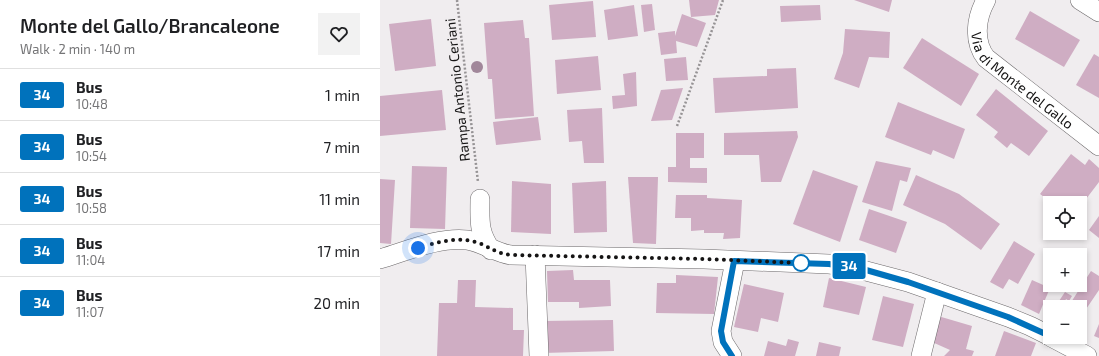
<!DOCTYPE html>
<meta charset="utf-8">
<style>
:root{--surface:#fff;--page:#f2f2f2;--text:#202124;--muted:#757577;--line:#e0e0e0}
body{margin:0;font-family:"Exo 2",sans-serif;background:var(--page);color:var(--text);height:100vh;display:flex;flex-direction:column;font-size:15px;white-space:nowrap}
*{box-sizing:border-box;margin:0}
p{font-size:13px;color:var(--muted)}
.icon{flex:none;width:22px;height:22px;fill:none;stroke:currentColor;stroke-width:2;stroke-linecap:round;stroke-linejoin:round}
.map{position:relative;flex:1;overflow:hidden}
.details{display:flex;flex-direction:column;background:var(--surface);width:380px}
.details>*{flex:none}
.badge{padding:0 8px;border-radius:3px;font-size:14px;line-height:26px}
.tools{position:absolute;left:663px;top:196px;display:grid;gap:8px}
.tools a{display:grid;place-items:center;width:44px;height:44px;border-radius:0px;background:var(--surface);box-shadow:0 2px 6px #0003;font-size:20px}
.you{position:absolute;width:20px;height:20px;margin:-10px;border:3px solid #fff;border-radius:50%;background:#1a73e8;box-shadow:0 0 0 6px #1a73e833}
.map>.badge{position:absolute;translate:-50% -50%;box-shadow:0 0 0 2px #fff}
.round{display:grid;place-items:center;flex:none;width:42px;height:42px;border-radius:0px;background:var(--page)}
.overview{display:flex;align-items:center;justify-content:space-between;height:68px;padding:0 20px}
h1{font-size:19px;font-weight:600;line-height:30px}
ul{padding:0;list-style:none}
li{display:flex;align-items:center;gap:12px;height:52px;padding:0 20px;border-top:1px solid var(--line)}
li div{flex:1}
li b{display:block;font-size:15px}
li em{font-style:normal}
li .badge{min-width:44px;font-weight:700;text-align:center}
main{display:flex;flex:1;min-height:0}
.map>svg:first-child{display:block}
.building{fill:#cfadc3}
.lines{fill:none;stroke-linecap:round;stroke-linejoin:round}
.minor-casing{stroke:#6c696b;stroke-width:20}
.path{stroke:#969395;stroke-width:2.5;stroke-dasharray:2 2;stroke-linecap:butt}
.minor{stroke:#fff;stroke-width:19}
.tree{fill:#a1879a}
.line-casing{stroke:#fff;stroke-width:9}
.line{stroke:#0072bc;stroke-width:6}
.walk{stroke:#151414;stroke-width:4;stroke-dasharray:0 7.2}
.stop-dot{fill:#fff;stroke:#0072bc;stroke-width:2}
.labels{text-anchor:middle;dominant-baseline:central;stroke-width:3;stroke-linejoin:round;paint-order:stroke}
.street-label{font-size:14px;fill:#151414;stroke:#f0edef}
</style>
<main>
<section class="details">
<div class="overview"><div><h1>Monte del Gallo/Brancaleone</h1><p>Walk · 2 min · 140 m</p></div><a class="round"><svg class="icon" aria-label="heart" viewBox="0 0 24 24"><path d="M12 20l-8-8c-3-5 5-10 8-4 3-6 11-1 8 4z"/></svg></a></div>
<ul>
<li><span class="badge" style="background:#0072bc;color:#fff">34</span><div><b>Bus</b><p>10:48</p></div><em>1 min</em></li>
<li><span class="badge" style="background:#0072bc;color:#fff">34</span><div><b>Bus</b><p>10:54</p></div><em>7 min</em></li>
<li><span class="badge" style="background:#0072bc;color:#fff">34</span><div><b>Bus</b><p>10:58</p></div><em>11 min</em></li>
<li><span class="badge" style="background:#0072bc;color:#fff">34</span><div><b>Bus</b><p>11:04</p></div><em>17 min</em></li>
<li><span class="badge" style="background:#0072bc;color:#fff">34</span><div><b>Bus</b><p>11:07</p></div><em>20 min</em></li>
</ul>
</section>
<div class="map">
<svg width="719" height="356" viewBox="0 0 719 356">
<rect width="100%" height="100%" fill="#f0edef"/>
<g class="building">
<polygon points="309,0 339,0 335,15 311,17"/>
<polygon points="474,0 512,0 509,12"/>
<polygon points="213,1 216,37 172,40 169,5"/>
<polygon points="272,4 275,30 264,32 261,5"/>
<polygon points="254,5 258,36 228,40 224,10"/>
<polygon points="440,5 441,20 401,22 400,6"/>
<polygon points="650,11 700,40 684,67 635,39"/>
<polygon points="302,14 326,23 317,47 296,41 297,53 281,55 278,33 295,31 295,36"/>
<polygon points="51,19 56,66 15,71 9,24"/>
<polygon points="143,20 145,38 149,38 154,116 115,119 112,79 108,79 104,23"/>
<polygon points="465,29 510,32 509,58 489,57 479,88 454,79 463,53"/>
<polygon points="542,38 599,74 581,106 523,68"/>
<polygon points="714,54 719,57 719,98 696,85"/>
<polygon points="218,56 221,90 177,94 175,60"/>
<polygon points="306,57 308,80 286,81 284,59"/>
<polygon points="416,68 418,108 335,113 333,78 387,76 387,69"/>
<polygon points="256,72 257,106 233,109 232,96 245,95 243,74"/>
<polygon points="303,88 292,120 271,121 281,90"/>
<polygon points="616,89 668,131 649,156 631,143 627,148 614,137 618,132 596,115"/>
<polygon points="62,90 66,130 0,136 0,96"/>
<polygon points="518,102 585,129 574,159 553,150 551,155 505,137"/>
<polygon points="222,108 224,163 204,163 202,141 189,142 187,110"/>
<polygon points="158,117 161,140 116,145 113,122"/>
<polygon points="417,131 418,137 401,182 381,182 379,155 344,155 344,133"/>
<polygon points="296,133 324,133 324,158 310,158 310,168 327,168 327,183 288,182 288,167 296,167"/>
<polygon points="691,154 705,165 709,159 719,168 719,182 700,207 700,203 672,203 660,194"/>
<polygon points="496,161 531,168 527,182 520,180 512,211 482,202"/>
<polygon points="32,166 67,167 65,229 30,228"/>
<polygon points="433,170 478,186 460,242 413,224"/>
<polygon points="536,175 579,194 620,224 601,250 565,224 523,205"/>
<polygon points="248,177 278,177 276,244 253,243"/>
<polygon points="0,179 15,180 11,244 0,243"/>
<polygon points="132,181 171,184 171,234 131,232"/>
<polygon points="226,181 227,232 194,233 192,183"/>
<polygon points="296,195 327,195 327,198 362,200 360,238 343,239 344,233 324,233 324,230 311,231 311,218 295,218"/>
<polygon points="489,209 527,222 516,253 479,240"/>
<polygon points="719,216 719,238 709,230"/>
<polygon points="634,241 655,254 638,284 629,279 623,289 610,282"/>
<polygon points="193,270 194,280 230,280 231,306 199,308 199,302 168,302 167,271"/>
<polygon points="711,271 719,276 719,290 700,318 700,307 688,307"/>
<polygon points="296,275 338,277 334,314 276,313 277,283 296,283"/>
<polygon points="449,278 486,287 479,315 443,307"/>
<polygon points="78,280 96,280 95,307 133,308 133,330 144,330 143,356 57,356 59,303 77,303"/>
<polygon points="652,280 670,288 659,314 641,305"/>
<polygon points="364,284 404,293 398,322 381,318 378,332 354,327"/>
<polygon points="685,292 692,296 689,301 686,299 683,306 685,307 675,307"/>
<polygon points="503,296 534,304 523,347 492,340"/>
<polygon points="558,316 592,326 586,349 594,351 592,356 564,356 570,350 552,342"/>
<polygon points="233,320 234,351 163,353 163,321"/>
<polygon points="719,324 719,338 714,336"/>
<polygon points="624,331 656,343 651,356 615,356"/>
<polygon points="408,339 419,342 415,356 384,356 388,341 406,346"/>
<polygon points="439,342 461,347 459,356 436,356"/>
</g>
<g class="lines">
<defs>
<g id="minor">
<path id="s1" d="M606,0c-10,18 -13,41 0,58l113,88"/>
<polyline points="700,0 719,12"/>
<path d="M100,199c0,22 -2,32 11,51"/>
<polyline points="155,255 159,356"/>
<path d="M0,259c27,-8 58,-22 87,-19 16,2 28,13 44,15l193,4 125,5 18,2 61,16 100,35 22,9 20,10"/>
<polyline points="671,337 707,356"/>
<polyline points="352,356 343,342 341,331 355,261"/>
<polyline points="541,356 557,292"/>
</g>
</defs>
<use href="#minor" class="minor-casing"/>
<g class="path">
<polyline points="77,0 98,182"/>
<polyline points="297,126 343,0"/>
</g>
<use href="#minor" class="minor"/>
</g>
<circle class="tree" cx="97" cy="67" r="6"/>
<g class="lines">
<defs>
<polyline id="line" points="352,356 343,342 341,331 354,261 449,264 486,270 528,282 628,317 670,336"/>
</defs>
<use href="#line" class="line-casing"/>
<use href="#line" class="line"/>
<path class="walk" d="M38,248c20,-6 41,-12 61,-5 11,5 20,11 32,12l193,4 97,4"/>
</g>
<circle class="stop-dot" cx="421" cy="263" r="8"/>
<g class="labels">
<g class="street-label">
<text stroke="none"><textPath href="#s1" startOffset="102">Via di Monte del Gallo</textPath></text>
<text transform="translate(77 90) rotate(-96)">Rampa Antonio Ceriani</text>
</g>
</g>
</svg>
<div class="tools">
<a><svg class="icon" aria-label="locate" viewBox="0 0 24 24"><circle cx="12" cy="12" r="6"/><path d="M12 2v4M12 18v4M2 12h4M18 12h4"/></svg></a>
<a>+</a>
<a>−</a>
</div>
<div class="you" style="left:38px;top:248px"></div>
<b class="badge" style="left:469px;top:266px;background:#0072bc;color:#fff">34</b>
</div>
</main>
